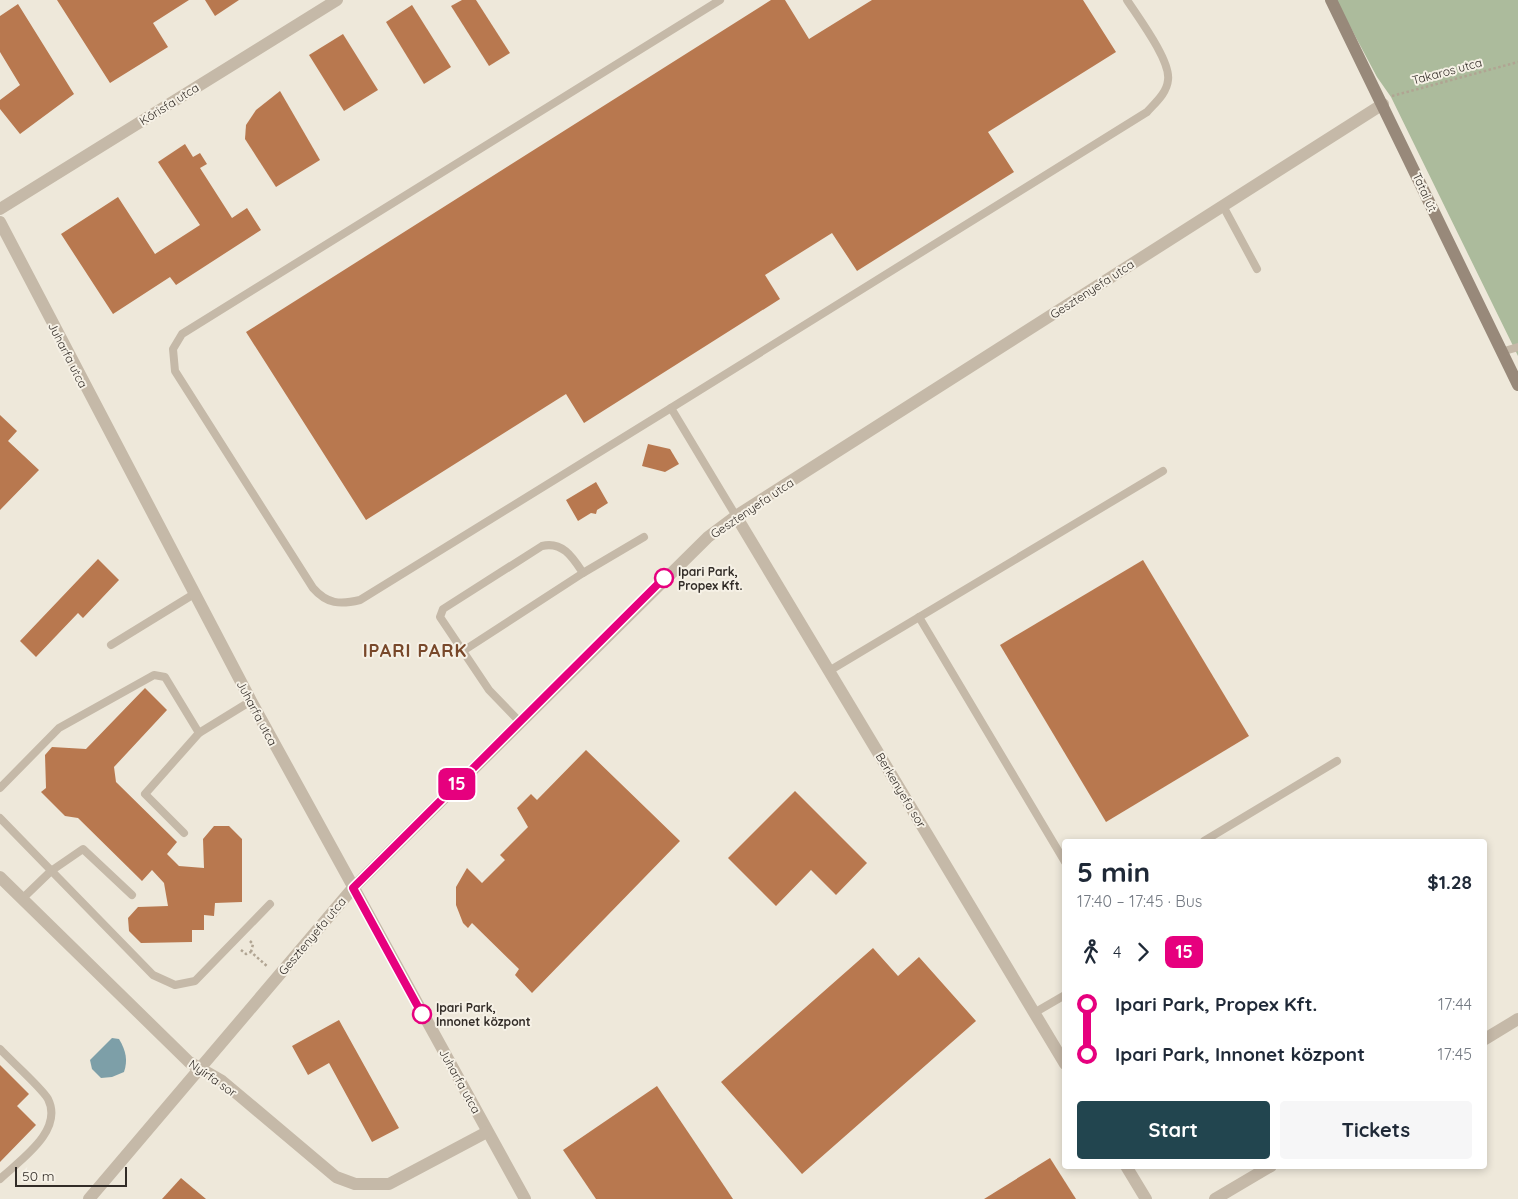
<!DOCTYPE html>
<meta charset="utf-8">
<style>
:root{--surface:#fff;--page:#f6f6f7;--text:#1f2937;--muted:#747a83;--accent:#22454f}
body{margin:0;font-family:Quicksand,sans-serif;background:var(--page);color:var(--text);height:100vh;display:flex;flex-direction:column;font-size:19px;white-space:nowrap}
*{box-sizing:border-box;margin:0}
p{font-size:16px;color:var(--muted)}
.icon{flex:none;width:28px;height:28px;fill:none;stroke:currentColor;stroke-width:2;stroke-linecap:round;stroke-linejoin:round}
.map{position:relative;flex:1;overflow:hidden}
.sheet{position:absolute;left:1062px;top:839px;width:425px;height:330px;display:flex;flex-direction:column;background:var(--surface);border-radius:5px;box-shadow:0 2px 8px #0003}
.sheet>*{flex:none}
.badge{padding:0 10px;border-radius:8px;font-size:18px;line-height:32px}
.scale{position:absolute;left:15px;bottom:12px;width:112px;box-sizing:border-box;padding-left:5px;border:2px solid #322c27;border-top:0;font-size:14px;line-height:18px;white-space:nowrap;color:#322c27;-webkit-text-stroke:4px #f6f1e6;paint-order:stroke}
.map>.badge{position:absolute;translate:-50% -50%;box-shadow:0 0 0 2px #fff}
.legs{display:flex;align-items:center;gap:8px;height:55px;padding:0 15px;font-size:16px}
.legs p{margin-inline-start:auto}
.summary{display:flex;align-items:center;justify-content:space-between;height:85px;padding:0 15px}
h1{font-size:28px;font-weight:800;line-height:38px}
.button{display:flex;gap:10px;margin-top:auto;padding:10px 15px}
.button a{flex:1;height:58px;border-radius:5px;background:var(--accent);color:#fff;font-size:20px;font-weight:800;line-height:58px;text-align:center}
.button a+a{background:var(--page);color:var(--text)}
ul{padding:0 15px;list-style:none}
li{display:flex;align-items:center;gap:18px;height:50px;font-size:19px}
li i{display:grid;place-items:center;width:8px;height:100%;margin:0 6px;background:currentColor}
li i::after{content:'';width:12px;height:12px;margin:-6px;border:4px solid;border-radius:50%;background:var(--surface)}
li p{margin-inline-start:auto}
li:first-child i{background:linear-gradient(#0000 50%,currentColor 0)}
li:last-child i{background:linear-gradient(currentColor 50%,#0000 0)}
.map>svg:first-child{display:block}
.green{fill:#acbb9c}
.water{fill:#7d9fa8}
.building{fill:#b8784f}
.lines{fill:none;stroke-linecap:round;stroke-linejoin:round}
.path{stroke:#b0a492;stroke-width:2.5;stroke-dasharray:2.5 2.5;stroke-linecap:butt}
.lane{stroke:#c5b9a8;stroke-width:8}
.street{stroke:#c5b9a8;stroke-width:12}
.secondary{stroke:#98897a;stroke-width:12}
.line-1-casing{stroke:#fff;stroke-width:11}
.line-1{stroke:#e6007e;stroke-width:8}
.stop-1-dot{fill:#fff;stroke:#e6007e;stroke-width:2.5}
.labels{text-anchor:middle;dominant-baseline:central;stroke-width:4;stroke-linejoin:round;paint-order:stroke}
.street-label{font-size:12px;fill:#322c27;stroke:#f6f1e6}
.stop-label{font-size:12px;font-weight:bold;fill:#322c27;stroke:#f6f1e6;text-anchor:start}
.district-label{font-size:18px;font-weight:bold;letter-spacing:1px;fill:#78482a;stroke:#f6f1e6}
</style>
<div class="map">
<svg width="1518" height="1199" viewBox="0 0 1518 1199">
<rect width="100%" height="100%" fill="#eee8da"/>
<polygon class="green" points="1336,0 1518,0 1518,356 1391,97 1377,77"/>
<path class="water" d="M112,1038l7,1c7,12 9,21 5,33l-12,5 -11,1 -9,-9 -2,-9z"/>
<g class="building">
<polygon points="57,0 189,0 153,23 168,47 110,83"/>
<polygon points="205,0 239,0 215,16"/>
<polygon points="462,0 476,0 510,53 489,66 451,6"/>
<polygon points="771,0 785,0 809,39 872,0 1083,0 1116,52 988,132 1014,172 857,271 832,233 765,275 780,299 584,423 566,394 366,520 246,332"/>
<polygon points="18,4 74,94 20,134 0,109 0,100 20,85 0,52 0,16"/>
<polygon points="412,5 451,67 424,84 386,22"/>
<polygon points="343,34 378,90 344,111 309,55"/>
<polygon points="280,91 320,160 276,187 245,139 246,125 256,110"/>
<polygon points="185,144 193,157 200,153 207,164 200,168 232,218 247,208 261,230 176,285 170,277 113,314 61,234 118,197 155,254 200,225 158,162"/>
<polygon points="0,415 17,431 8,441 39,470 0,510"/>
<polygon points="648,444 670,449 679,464 665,472 642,466"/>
<polygon points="596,482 608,503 597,510 596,514 591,513 578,521 566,500"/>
<polygon points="98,559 119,580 83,618 78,613 36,657 20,641"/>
<polygon points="1143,560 1249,736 1106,822 1000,645"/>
<polygon points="145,688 167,710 114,767 116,782 177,842 167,854 179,866 204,868 203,839 214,826 229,826 242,839 242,902 215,903 214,916 204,915 204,930 192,930 192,942 141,943 129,931 128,918 138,907 168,906 164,883 152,870 142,881 78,818 65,816 41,792 46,788 45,755 52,747 86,749"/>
<polygon points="586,750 680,841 532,993 515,975 519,969 472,923 468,928 463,923 456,905 456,887 467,868 482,883 505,860 500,855 528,827 517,808 531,794 537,800"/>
<polygon points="795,791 867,863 836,895 811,870 776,906 728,858"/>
<polygon points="873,948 898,976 919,957 976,1021 802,1174 721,1082"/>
<polygon points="339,1020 399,1128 372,1142 329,1063 308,1075 292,1046"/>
<polygon points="0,1065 29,1094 17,1106 36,1125 0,1162"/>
<polygon points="657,1086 733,1199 596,1199 563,1150"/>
<polygon points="1050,1158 1076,1199 984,1199"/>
<polygon points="181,1178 206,1199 162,1199"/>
</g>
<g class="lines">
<g class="path">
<polyline points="1392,96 1518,62"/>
<polyline points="250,941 253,944 251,952"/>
<polyline points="241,950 246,954 251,952 268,967"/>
</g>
<g class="lane">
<path d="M720,0l-538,334 -9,15 2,22 138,217c14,16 27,17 47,12l311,-192 65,108"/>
<polyline points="1223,206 1257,269"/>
<polyline points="1501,352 1518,347"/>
<path d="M671,408l476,-296c8,-9 20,-19 21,-32 3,-19 -30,-63 -41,-80"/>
<polyline points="583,573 644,537"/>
<polyline points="919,617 1065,862"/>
<polyline points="111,645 194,594"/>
<path d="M463,651l120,-78c-10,-15 -20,-32 -41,-27l-99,63 -3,8 49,73 30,31"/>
<polyline points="829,671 1163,471"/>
<polyline points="0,788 59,728 154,675 165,677 199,733"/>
<polyline points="0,818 153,975 175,985 195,981 270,904"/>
<polyline points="184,833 145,794 199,733 251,701"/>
<polyline points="1204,841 1337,761"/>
<polyline points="22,899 51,871 83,849 132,895"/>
<polyline points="1034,1013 1065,995"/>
<path d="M0,1049c10,11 42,39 48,50 16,32 -28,61 -48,80"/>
</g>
<g class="street">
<polyline points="0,209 337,0"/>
<polyline points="0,222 251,701 525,1199"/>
<polyline points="736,516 1065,1064"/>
<polyline points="0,877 189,1062 222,1081 336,1177 355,1184 389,1184 487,1132"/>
<polyline points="1485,1039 1518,1019"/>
<polyline points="1126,1166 1146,1199"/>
<polyline points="89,1199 353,888 708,537 736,516 1383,104"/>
<polyline points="1215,1199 1271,1166"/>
</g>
<polyline class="secondary" points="1331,0 1518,385"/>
</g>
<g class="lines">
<defs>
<polyline id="line-1" points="422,1014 353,888 664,578"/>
</defs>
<use href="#line-1" class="line-1-casing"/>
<use href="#line-1" class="line-1"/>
</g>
<g class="stop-1-dot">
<circle cx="664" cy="578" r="9"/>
<circle cx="422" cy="1014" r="9"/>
</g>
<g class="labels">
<g class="street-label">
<text transform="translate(1447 71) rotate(-15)">Takaros utca</text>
<text transform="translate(169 104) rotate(-32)">Kőrisfa utca</text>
<text transform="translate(1425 192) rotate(65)">Tatai út</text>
<text transform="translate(1092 289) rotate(-33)">Gesztenyefa utca</text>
<text transform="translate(68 355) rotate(63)">Juharfa utca</text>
<text transform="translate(752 508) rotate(-34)">Gesztenyefa utca</text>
<text transform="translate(257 713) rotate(62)">Juharfa utca</text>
<text transform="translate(901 790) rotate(59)">Berkenyefa sor</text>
<text transform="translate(312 936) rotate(-50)">Gesztenyefa utca</text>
<text transform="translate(213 1078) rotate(35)">Nyírfa sor</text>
<text transform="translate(460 1081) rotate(61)">Juharfa utca</text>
</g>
<g class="stop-label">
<text x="678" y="571">Ipari Park,<tspan x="678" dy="14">Propex Kft.</tspan></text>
<text x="436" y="1007">Ipari Park,<tspan x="436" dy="14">Innonet központ</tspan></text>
</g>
<g class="district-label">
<text x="415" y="650">IPARI PARK</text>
</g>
</g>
</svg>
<div class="scale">50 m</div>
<b class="badge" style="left:457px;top:784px;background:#e6007e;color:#fff">15</b>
<section class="sheet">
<div class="summary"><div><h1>5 min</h1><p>17:40 – 17:45 · Bus</p></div><b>$1.28</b></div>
<div class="legs"><svg class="icon" aria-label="walk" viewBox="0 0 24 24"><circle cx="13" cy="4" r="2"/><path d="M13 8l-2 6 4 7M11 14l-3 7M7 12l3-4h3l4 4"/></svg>4<svg class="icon" aria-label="forward" viewBox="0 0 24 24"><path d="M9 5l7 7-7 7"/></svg><b class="badge" style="background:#e6007e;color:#fff">15</b></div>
<ul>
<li><i style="color:#e6007e"></i><b>Ipari Park, Propex Kft.</b><p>17:44</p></li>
<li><i style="color:#e6007e"></i><b>Ipari Park, Innonet központ</b><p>17:45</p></li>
</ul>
<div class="button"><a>Start</a><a>Tickets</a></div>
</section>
</div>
